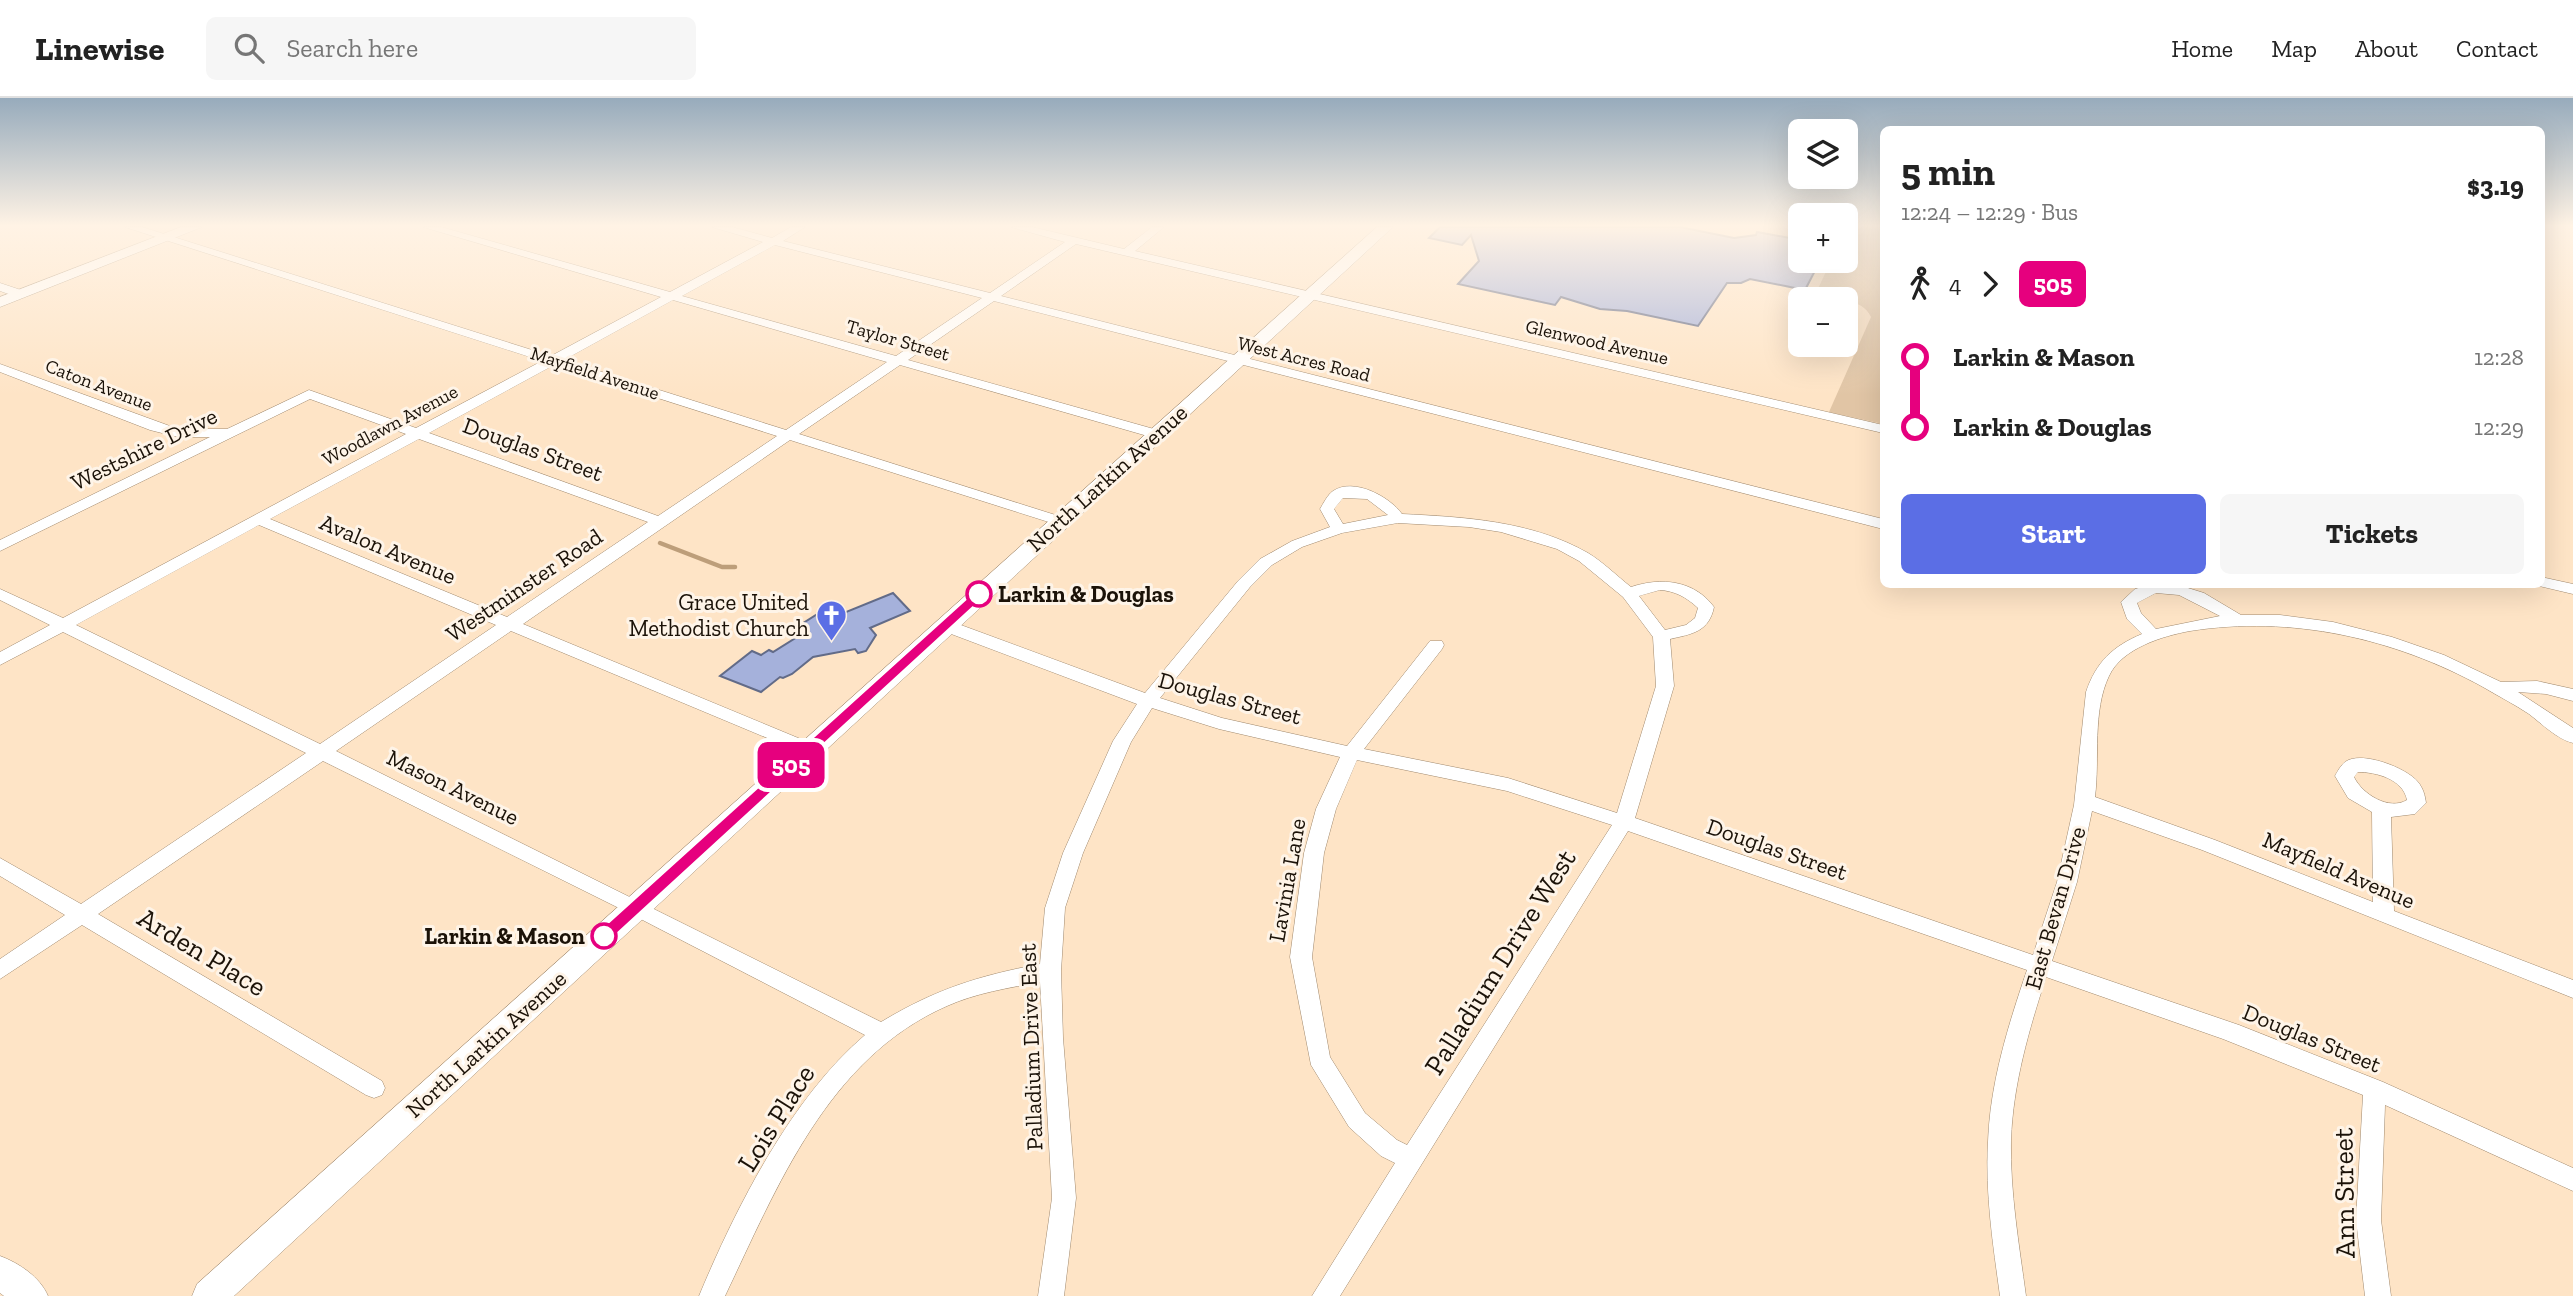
<!DOCTYPE html>
<meta charset="utf-8">
<style>
:root{--surface:#fff;--page:#f6f6f6;--text:#222;--muted:#767676;--line:#e0e0e0;--accent:#5b6ee5}
body{margin:0;font-family:"Zilla Slab",serif;background:var(--page);color:var(--text);height:100vh;display:flex;flex-direction:column;font-size:26px;white-space:nowrap}
*{box-sizing:border-box;margin:0}
p{font-size:23px;color:var(--muted)}
.icon{flex:none;width:38px;height:38px;fill:none;stroke:currentColor;stroke-width:2;stroke-linecap:round;stroke-linejoin:round}
.map{position:relative;flex:1;overflow:hidden}
.side{position:absolute;left:1880px;top:28px;width:665px;height:462px;display:flex;flex-direction:column;background:var(--surface);border-radius:10px;box-shadow:0 7px 28px #0002}
.side>*{flex:none}
.badge{padding:0 14px;border-radius:10px;font-size:24px;line-height:46px}
.tools{position:absolute;left:1788px;top:21px;display:grid;gap:14px}
.tools a{display:grid;place-items:center;width:70px;height:70px;border-radius:10px;background:var(--surface);box-shadow:0 7px 28px #0002;font-size:35px}
.map>.badge{position:absolute;translate:-50% -50%;box-shadow:0 0 0 4px #fff}
.legs{display:flex;align-items:center;gap:10px;height:77px;padding:0 21px;font-size:23px}
.legs p{margin-inline-start:auto}
.summary{display:flex;align-items:center;justify-content:space-between;height:119px;padding:0 21px}
h1{font-size:38px;font-weight:700;line-height:52px}
.button{display:flex;gap:14px;margin-top:auto;padding:14px 21px}
.button a{flex:1;height:80px;border-radius:10px;background:var(--accent);color:#fff;font-size:28px;font-weight:700;line-height:80px;text-align:center}
.button a+a{background:var(--page);color:var(--text)}
ul{padding:0 21px;list-style:none}
li{display:flex;align-items:center;gap:24px;height:70px;font-size:26px}
li i{display:grid;place-items:center;width:10px;height:100%;margin:0 9px;background:currentColor}
li i::after{content:'';width:18px;height:18px;margin:-9px;border:5px solid;border-radius:50%;background:var(--surface)}
li p{margin-inline-start:auto}
li:first-child i{background:linear-gradient(#0000 50%,currentColor 0)}
li:last-child i{background:linear-gradient(currentColor 50%,#0000 0)}
header{display:flex;align-items:center;gap:42px;box-sizing:border-box;height:98px;padding:0 35px;background:var(--surface);border-bottom:2px solid var(--line)}
header strong{font-size:33px}
nav{display:flex;gap:38px;margin-inline-start:auto;font-size:24px}
.search{width:490px;height:63px;background:var(--page);display:flex;align-items:center;gap:18px;box-sizing:border-box;padding:0 24px;border-radius:10px;color:var(--muted);font-size:26px}
.map>svg:first-child{display:block}
.green{fill:#e1c5a5}
.lines{fill:none;stroke-linecap:round;stroke-linejoin:round}
.stream{stroke:#bd9e7a;stroke-width:4.5}
.building{fill:#a5b1db;stroke:#626b88;stroke-width:2}
.minor-casing{stroke:#a0896e;stroke-width:1}
.major-casing{stroke:#a0896e;stroke-width:1}
.minor{fill:#fff;fill-rule:evenodd}
.major{fill:#fff;fill-rule:evenodd}
.line-1{fill:#e6007e;stroke:#fff;stroke-width:2}
.stop-1-dot{fill:#fff;stroke:#e6007e;stroke-width:3.5}
.labels{text-anchor:middle;dominant-baseline:central;stroke-width:6;stroke-linejoin:round;paint-order:stroke}
.far-street-label{font-size:19px;fill:#1b1208;stroke:#fef4e8}
.street-label{font-size:23px;fill:#1b1208;stroke:#fef4e8}
.stop-label{font-size:23px;font-weight:bold;fill:#1b1208;stroke:#fef4e8;text-anchor:start}
.poi-label{font-size:23px;fill:#1b1208;stroke:#fef4e8;text-anchor:end}
.near-street-label{font-size:28px;fill:#1b1208;stroke:#fef4e8}
</style>
<header>
<strong>Linewise</strong>
<div class="search"><svg class="icon" aria-label="search" viewBox="0 0 24 24"><circle cx="10" cy="10" r="6"/><path d="M15 15l6 6"/></svg>Search here</div>
<nav><a>Home</a><a>Map</a><a>About</a><a>Contact</a></nav>
</header>
<div class="map">
<svg width="2573" height="1198" viewBox="0 0 2573 1198">
<rect width="100%" height="100%" fill="#fee4c6"/>
<path class="green" d="M1846,129h37v197l-54,-12 42,-95c-8,-19 -38,-18 -56,-22l16,-34h15z"/>
<g class="lines">
<polyline class="stream" points="660,445 722,469 735,469"/>
</g>
<g class="building">
<polygon points="1440,129 1680,129 1734,140 1756,137 1757,134 1801,142 1801,163 1820,163 1805,192 1750,181 1741,185 1727,185 1698,228 1627,213 1600,211 1561,199 1555,207 1458,186 1479,163 1471,137 1462,147 1429,140"/>
<polygon points="893,495 910,513 870,530 876,537 866,553 858,555 855,551 813,559 792,576 783,580 780,579 761,594 720,578 752,553 761,557 769,552 773,554 805,534 797,529 827,510 839,517"/>
</g>
<g class="lines">
<defs>
<g id="minor">
<path d="M125,129h17l409,129 110,-59 -238,-70h18l229,65 93,-50 -51,-15h20l40,11 19,-11h14l-22,14 207,52 75,-51 -54,-15h21l92,22 28,-22h12l-29,24 748,174v8l-807,-189 -75,52 882,223v10l-889,-228 -86,59 253,71v6h-10l-251,-72 -101,69 266,84 3,3 -3,3h-10l-265,-84 -267,184 292,121 3,4 -3,4h-12l-292,-122 -175,120 545,271c55,-33 97,-46 159,-58l5,-56 18,-55 50,-112 24,-37 -199,-75 -2,-4 2,-4h12l195,72 93,-112 22,-22 32,-18 38,-14 -10,-18c3,-5 8,-15 13,-18 21,-14 57,6 69,23 63,3 130,7 186,39 15,9 29,23 43,34 30,-10 63,-7 83,20 -5,25 -22,27 -44,32l4,47 -39,132 398,137 24,-73 17,-77 12,-113c10,-30 27,-46 56,-58l-15,-15 -6,-17 14,-13 14,-4 26,-1 29,9 37,22h39l53,7 59,15 52,18 57,27 36,-1 36,8v12l-27,-7 -28,-2 55,36v15c-16,-4 -31,-19 -44,-29 -15,-10 -31,-18 -46,-27 -89,-49 -192,-72 -293,-56 -27,5 -68,17 -81,45 -17,36 -9,82 -14,121l120,43 158,62 -1,-90 -24,-14 -13,-22c2,-4 6,-11 10,-14 16,-12 62,6 73,20 5,6 7,13 8,21l-11,11 -24,3 3,94 179,69v18l-371,-148 -110,-39 -15,71 -25,79 187,64 144,57 190,86v23l-188,-86 -4,115 10,76h-26l-9,-76 7,-125 -140,-56 -177,-62c-17,53 -33,107 -35,163 -1,52 8,104 15,156h-26c-7,-51 -15,-103 -12,-154 2,-59 20,-116 39,-172l-399,-139 -288,465h-28l83,-133 -14,-7 -32,-29 -38,-62 -21,-108 14,-104 12,-44 24,-52 -121,-28 -67,-21 -21,34 -48,111 -18,55 -4,63 2,67 13,160 -12,98h-26l14,-98 -12,-216c-32,6 -64,11 -93,24 -119,52 -170,181 -222,290h-26c37,-89 93,-199 166,-261l-236,-122 -306,-152 -225,153 284,167 3,7 -3,7 -8,3 -8,-3 -284,-170 -82,54v-20l65,-44 -65,-39v-18l81,46 225,-151 -243,-121 -63,33v-13l50,-27 -50,-25v-11l63,29 343,-184 -96,-35 -310,152v-11l210,-103h-32l-28,-7 -150,-58v-8l178,65h49l82,-39 107,38 126,-67zM775,147l207,53 -86,58 -214,-60zM673,202l214,62 -101,68 -222,-70zM554,267l223,71 -119,80 -229,-83zM419,341l229,83 -141,95 -237,-98zM1343,400l24,1 21,16 -45,9 -9,-15zM1398,425l71,4 32,5 56,17 22,12 44,36 30,40 3,49 -39,127 -109,-35 -144,-29 78,-100 2,-4 -2,-4h-12l-83,105 -125,-28 -62,-20 90,-111 22,-22 30,-18 40,-14zM259,427l237,100 -176,119 -244,-119zM1660,492c15,1 26,7 38,18l-3,10 -9,7 -21,5 -26,-34zM2156,495l23,2 41,21 -64,13 -15,-16 -4,-10zM1357,662l150,31 105,34 -205,320 -10,-5 -32,-27 -35,-56 -18,-100 12,-104 12,-44zM2358,674c18,0 45,7 49,28 -18,11 -45,-6 -53,-23z"/>
<polygon points="0,185 24,193 26,196 20,200 0,193"/>
<polygon points="2541,479 2573,486 2573,496 2535,487 2541,486"/>
</g>
<g id="major">
<polygon points="181,129 202,129 0,209 0,199"/>
<polygon points="1377,129 1393,129 234,1198 192,1198 197,1186"/>
<path d="M0,1158c19,7 40,21 48,40h-44l-4,-3z"/>
</g>
</defs>
<use href="#minor" class="minor-casing"/>
<use href="#major" class="major-casing"/>
<use href="#minor" class="minor"/>
<use href="#major" class="major"/>
</g>
<linearGradient id="sky" x2="0" y2="1"><stop stop-color="#97abbc"/><stop offset="0.43" stop-color="#fff3e5"/><stop offset="1" stop-color="#fff3e5" stop-opacity="0"/></linearGradient>
<rect width="2573" height="297" fill="url(#sky)"/>
<polygon class="line-1" points="979,492 985,496 984,499 609,843 598,843 596,838 598,834 975,493"/>
<defs>
<symbol id="church-pin" viewBox="-11 -11 22 30"><path d="M0 17L-7.5 6A9.5 9.5 0 1 1 7.5 6Z" fill="#5b6ee5" stroke="#fef4e8"/><path d="M-1.2-6h2.4v3.5h3.3v2.4h-3.3V6h-2.4V-.1h-3.3v-2.4h3.3Z" fill="#fff"/></symbol>
</defs>
<g fill-rule="evenodd">
<use href="#church-pin" x="814" y="500" width="35" height="47"/>
</g>
<g class="stop-1-dot">
<circle cx="979" cy="496" r="12"/>
<circle cx="604" cy="838" r="12"/>
</g>
<g class="labels">
<g class="far-street-label">
<text transform="translate(898 242) rotate(16)">Taylor Street</text>
<text transform="translate(1597 244) rotate(13)">Glenwood Avenue</text>
<text transform="translate(1304 261) rotate(14)">West Acres Road</text>
<text transform="translate(595 275) rotate(18)">Mayfield Avenue</text>
<text transform="translate(99 287) rotate(21)">Caton Avenue</text>
<text transform="translate(390 327) rotate(-28)">Woodlawn Avenue</text>
</g>
<g class="street-label">
<text transform="translate(144 351) rotate(-26)">Westshire Drive</text>
<text transform="translate(533 351) rotate(20)">Douglas Street</text>
<text transform="translate(1107 380) rotate(-42)">North Larkin Avenue</text>
<text transform="translate(388 451) rotate(23)">Avalon Avenue</text>
<text transform="translate(524 487) rotate(-34)">Westminster Road</text>
<text transform="translate(1230 600) rotate(15)">Douglas Street</text>
<text transform="translate(453 689) rotate(26)">Mason Avenue</text>
<text transform="translate(1777 751) rotate(19)">Douglas Street</text>
<text transform="translate(2339 772) rotate(23)">Mayfield Avenue</text>
<text transform="translate(1287 782) rotate(-80)">Lavinia Lane</text>
<text transform="translate(2055 810) rotate(-74)">East Bevan Drive</text>
<text transform="translate(2312 940) rotate(22)">Douglas Street</text>
<text transform="translate(486 946) rotate(-42)">North Larkin Avenue</text>
<text transform="translate(1031 949) rotate(-92)">Palladium Drive East</text>
</g>
<g class="stop-label">
<text x="998" y="496">Larkin &amp; Douglas</text>
<text x="585" y="838" text-anchor="end">Larkin &amp; Mason</text>
</g>
<g class="poi-label">
<text x="809" y="504">Grace United<tspan x="809" dy="26">Methodist Church</tspan></text>
</g>
<g class="near-street-label">
<text transform="translate(202 854) rotate(31)">Arden Place</text>
<text transform="translate(1500 864) rotate(-58)">Palladium Drive West</text>
<text transform="translate(776 1020) rotate(-58)">Lois Place</text>
<text transform="translate(2344 1095) rotate(-91)">Ann Street</text>
</g>
</g>
</svg>
<div class="tools">
<a><svg class="icon" aria-label="layers" viewBox="0 0 24 24"><path d="M12 4l9 5-9 5-9-5zM3 14l9 5 9-5"/></svg></a>
<a>+</a>
<a>−</a>
</div>
<b class="badge" style="left:791px;top:667px;background:#e6007e;color:#fff">505</b>
<section class="side">
<div class="summary"><div><h1>5 min</h1><p>12:24 – 12:29 · Bus</p></div><b>$3.19</b></div>
<div class="legs"><svg class="icon" aria-label="walk" viewBox="0 0 24 24"><circle cx="13" cy="4" r="2"/><path d="M13 8l-2 6 4 7M11 14l-3 7M7 12l3-4h3l4 4"/></svg>4<svg class="icon" aria-label="forward" viewBox="0 0 24 24"><path d="M9 5l7 7-7 7"/></svg><b class="badge" style="background:#e6007e;color:#fff">505</b></div>
<ul>
<li><i style="color:#e6007e"></i><b>Larkin &amp; Mason</b><p>12:28</p></li>
<li><i style="color:#e6007e"></i><b>Larkin &amp; Douglas</b><p>12:29</p></li>
</ul>
<div class="button"><a>Start</a><a>Tickets</a></div>
</section>
</div>
